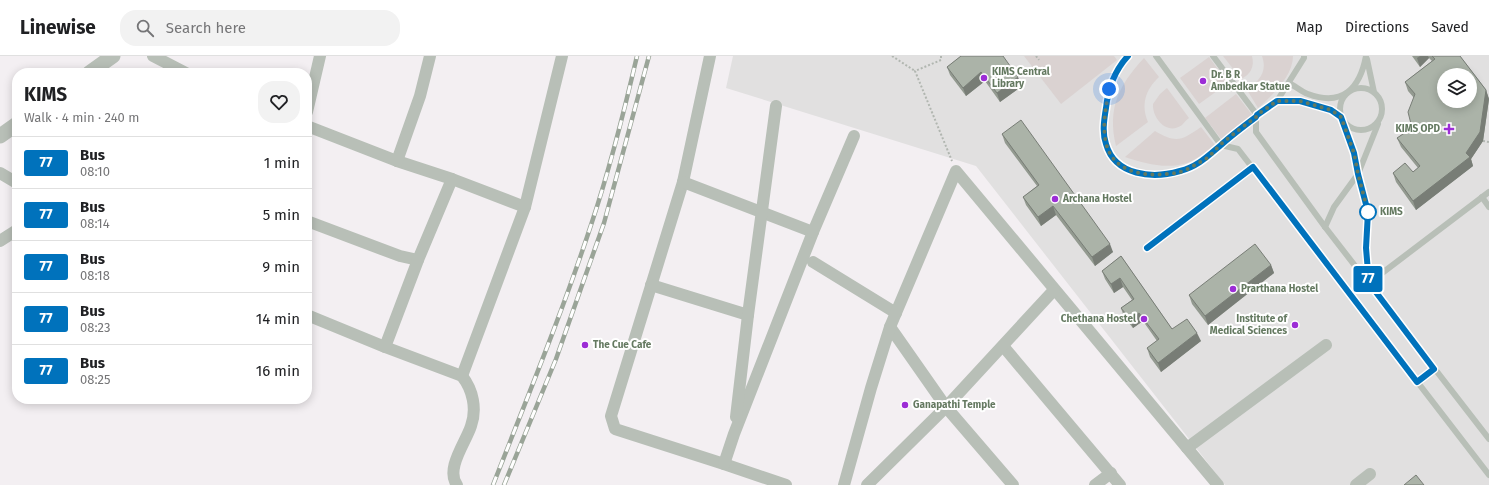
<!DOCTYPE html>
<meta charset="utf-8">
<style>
:root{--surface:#fff;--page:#f2f2f2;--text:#202124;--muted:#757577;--line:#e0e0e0}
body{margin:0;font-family:"Fira Sans",sans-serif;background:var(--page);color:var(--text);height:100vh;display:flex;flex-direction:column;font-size:15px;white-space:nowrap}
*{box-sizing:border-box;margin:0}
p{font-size:13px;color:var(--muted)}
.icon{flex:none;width:22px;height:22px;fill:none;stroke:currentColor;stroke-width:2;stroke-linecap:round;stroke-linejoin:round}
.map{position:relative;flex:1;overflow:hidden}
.side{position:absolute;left:12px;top:12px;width:300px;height:336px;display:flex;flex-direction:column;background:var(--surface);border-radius:16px;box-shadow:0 2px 10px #0003}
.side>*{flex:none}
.badge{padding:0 8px;border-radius:3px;font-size:14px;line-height:26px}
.controls{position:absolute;left:1437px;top:12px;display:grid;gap:8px}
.controls a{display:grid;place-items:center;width:40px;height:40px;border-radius:50%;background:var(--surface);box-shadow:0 2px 10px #0003;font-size:20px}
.you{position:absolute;width:20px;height:20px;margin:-10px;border:3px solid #fff;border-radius:50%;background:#1a73e8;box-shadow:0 0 0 6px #1a73e833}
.map>.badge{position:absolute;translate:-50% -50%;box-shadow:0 0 0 2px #fff}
.round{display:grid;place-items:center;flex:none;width:42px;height:42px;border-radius:16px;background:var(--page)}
.head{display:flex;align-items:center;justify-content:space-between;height:68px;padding:0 12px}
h1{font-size:19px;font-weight:700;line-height:30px}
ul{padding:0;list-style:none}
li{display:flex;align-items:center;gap:12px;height:52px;padding:0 12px;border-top:1px solid var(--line)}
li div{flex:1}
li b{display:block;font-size:15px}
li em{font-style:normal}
li .badge{min-width:44px;font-weight:700;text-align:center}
header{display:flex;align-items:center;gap:24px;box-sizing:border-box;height:56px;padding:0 20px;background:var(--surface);border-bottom:1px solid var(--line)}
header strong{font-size:19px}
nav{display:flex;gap:22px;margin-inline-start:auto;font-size:14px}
.search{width:280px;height:36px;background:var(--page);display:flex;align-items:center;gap:10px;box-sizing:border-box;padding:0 14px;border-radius:16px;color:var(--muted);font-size:15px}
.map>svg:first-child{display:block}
.built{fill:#e1e0e0;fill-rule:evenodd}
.green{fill:#dad2d1}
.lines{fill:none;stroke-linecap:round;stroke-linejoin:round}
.path{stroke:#b1b6b0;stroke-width:2;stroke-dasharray:2 2;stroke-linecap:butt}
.service{stroke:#b8bfb7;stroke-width:6}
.minor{stroke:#b8bfb7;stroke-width:12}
.tertiary{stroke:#b8bfb7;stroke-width:15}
.rail-casing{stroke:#9aa498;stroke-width:4.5}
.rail{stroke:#fff;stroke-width:3;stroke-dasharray:9;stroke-linecap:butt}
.wall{fill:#939a90}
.shaded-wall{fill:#787d76}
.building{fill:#abb3a8;stroke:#787d76;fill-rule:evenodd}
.line-casing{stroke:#fff;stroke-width:9}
.line{stroke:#0072bc;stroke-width:6}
.walk{stroke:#647960;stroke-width:4;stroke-dasharray:0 7.2}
.poi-dot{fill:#9c2dd6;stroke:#fff;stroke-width:1.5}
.stop-dot{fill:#fff;stroke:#0072bc;stroke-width:2}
.labels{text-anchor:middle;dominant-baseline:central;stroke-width:4;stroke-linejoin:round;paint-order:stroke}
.poi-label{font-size:10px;font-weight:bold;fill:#647960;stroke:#fff;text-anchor:start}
.stop-label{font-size:10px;font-weight:bold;fill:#647960;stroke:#fff;text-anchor:start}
</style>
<header>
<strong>Linewise</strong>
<div class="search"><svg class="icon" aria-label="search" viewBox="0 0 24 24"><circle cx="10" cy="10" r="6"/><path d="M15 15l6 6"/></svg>Search here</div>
<nav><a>Map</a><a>Directions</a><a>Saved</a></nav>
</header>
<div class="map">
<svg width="1489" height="429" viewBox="0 0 1489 429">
<rect width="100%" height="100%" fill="#f3eff2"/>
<path class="built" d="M733,0h756v429h-264l-249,-319 -250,-78zM1444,19h26v26h-26z"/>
<g class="green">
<polygon points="1024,0 1114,0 1117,4 1061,48"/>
<path d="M1223,0h29c3,11 -2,19 -11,23z"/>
<path d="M1262,0h31c0,20 -21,40 -35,52l-11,-18c11,-9 21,-17 15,-34z"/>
<polygon points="1209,1 1228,27 1199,48 1180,22"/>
<path d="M1144,2l15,19c-14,13 -18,28 -11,45l-32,24c-9,-38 3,-61 28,-88z"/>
<path d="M1167,32l22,30c-3,2 -5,5 -7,7 -15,11 -30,-7 -29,-21l7,-10z"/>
<polygon points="1236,38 1253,60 1222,84 1205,62"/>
<path d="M1201,71l14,18c-10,7 -21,17 -32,19 -19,5 -40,-1 -58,-7l30,-26c22,13 27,9 46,-4z"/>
</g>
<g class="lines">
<g class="path">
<polyline points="892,0 915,15"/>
<polyline points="941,0 941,4 915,15 952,105"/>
<polyline points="1036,0 1039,4"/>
<polyline points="1483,85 1489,86"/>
</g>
<g class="service">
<polyline points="1128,0 1124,4 1109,33 1103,70 1106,89 1113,103 1124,113 1145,119 1163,119 1181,115 1204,104 1221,89 1256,61 1257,59 1277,45 1304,2 1304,0"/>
<polyline points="1156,0 1221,89 1238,93 1489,419"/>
<polyline points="1213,0 1257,59"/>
<polyline points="1367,3 1374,36"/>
<path d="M1289,27c6,3 13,9 19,11 35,13 52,-6 58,-38"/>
<circle cx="1361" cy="53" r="21"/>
<polyline points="1277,45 1300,45 1331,54 1341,61 1354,97 1358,118 1368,156 1366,192 1369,227"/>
<polyline points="1256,61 1256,76 1325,171 1489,383"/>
<polyline points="1482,141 1489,151"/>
<polyline points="1325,171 1334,151 1358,118 1378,68"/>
<polyline points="1147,192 1253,111"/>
<polyline points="1369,227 1489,136"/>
<polyline points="1417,326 1434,313"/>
</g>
<g class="minor">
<polyline points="153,0 186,17"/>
<polyline points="710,0 683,126 611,360 615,373 724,408 786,429"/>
<polyline points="307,56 320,0"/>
<polyline points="307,70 397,105 452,123 525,151"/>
<polyline points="397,105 420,40 430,0"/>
<polyline points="0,117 17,127"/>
<polyline points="683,126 813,176 734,378 724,408"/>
<polyline points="307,165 400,200 418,204"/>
<polyline points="813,176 854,80"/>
<polyline points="0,185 17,174"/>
<polyline points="813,206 896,257"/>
<polyline points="651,229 748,259"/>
<path d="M307,259l78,32 77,29c11,14 15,33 9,50 -5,16 -26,43 -14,59"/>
<polyline points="890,271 946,351 1013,429"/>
<polyline points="1003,290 1120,429"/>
<polyline points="385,291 418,204 452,123"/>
<polyline points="462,320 525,151 562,0"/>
<polyline points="736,361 748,259 776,50"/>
<polyline points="1187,392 1326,289"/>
<polyline points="844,429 871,332 890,271 956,115 1218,429"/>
<polyline points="867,429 946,351 1054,234"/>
<polyline points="1095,429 1111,417"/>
<polyline points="1356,429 1370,418"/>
</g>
<g class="tertiary">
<polyline points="89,17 113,0"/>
<polyline points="0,80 17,68"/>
</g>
<defs>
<g id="rail">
<path d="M493,429c34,-87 70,-174 99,-263 18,-54 32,-110 45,-166"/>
<polyline points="504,429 556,303 604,167 649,0"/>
</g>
</defs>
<use href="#rail" class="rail-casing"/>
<use href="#rail" class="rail"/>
</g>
<g class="wall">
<polygon points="961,0 1022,30 1000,46 985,25 966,40 950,19 947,11"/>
<polygon points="1412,0 1460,0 1486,34 1489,43 1483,85 1471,103 1473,110 1416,154 1396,126 1393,117 1413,116 1418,112 1401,91 1397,82 1412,72 1414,42 1408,35 1405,26 1432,5 1429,2 1420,11"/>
<polygon points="1002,78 1113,196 1095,210 1056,159 1041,170 1026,149 1023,141 1037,130 1005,87"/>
<polygon points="1121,200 1172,273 1201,285 1161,316 1150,301 1147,292 1157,285 1143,265 1133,272 1124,261 1121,252 1132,244 1123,231 1114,237 1105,223 1102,215"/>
<polygon points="1271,209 1274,217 1208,269 1192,248 1189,239"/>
</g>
<g class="shaded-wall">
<polygon points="1420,0 1428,0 1429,2 1420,11 1417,2"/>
<polygon points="981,16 985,25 966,40 963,32"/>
<polygon points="1018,21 1022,30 1000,46 997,37"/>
<polygon points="1486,34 1489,43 1483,85 1471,103 1473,110 1416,154 1413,145 1466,97"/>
<polygon points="1053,150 1056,159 1041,170 1038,161"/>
<polygon points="1110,188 1113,196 1095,210 1092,201"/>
<polygon points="1271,209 1274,217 1208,269 1205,260"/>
<polygon points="1120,222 1123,231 1114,237 1111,228"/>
<polygon points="1139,257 1143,265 1133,272 1130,263"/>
<polygon points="1197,277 1201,285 1161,316 1158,307"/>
</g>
<g class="building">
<polygon points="961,0 1003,0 1018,21 997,37 981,16 963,32 947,11"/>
<path d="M1432,0h28l26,34 -6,42 -14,21 4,4 -57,44 -20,-28 12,-10 8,9 7,-6 -23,-28 15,-10 -4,-16 7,-18 -10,-12 30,-23zM1444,19h26v26h-26z"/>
<polygon points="1021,64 1110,188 1092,201 1053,150 1038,161 1023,141 1039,129 1002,78"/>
<polygon points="1255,188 1271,209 1205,260 1189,239"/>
<polygon points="1121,200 1172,273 1187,263 1197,277 1158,307 1147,292 1159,283 1139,257 1130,263 1121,252 1134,243 1120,222 1111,228 1102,215"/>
<polygon points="1416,419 1424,429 1404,429"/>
</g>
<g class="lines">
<defs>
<path id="line" d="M1128,0c-13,14 -20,34 -22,52 -2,12 -4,25 0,36 9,32 47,35 74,27 17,-4 28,-15 41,-26 11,-10 23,-19 35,-28l1,-2 20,-14h23l31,9 10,7 13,36 4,21 10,38 -2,36 3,35 65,86 -17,13 -164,-215 -106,81"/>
</defs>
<use href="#line" class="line-casing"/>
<use href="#line" class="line"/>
<path class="walk" d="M1109,33c-3,18 -7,36 -3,54 7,33 47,35 74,29 7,-2 15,-7 22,-11 7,-3 12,-10 18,-16 12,-10 24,-19 36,-28l1,-2 20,-14h23l31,9 10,7 13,36 4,21 10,38"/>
</g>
<g class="poi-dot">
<circle cx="984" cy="22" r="4"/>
<circle cx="1203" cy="25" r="4"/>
<path d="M1447 67h4v4h4v4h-4v4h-4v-4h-4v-4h4z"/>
<circle cx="1055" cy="143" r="4"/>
<circle cx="1233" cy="233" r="4"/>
<circle cx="1144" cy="263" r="4"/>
<circle cx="1295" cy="269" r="4"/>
<circle cx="585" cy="289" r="4"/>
<circle cx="905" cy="349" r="4"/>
</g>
<circle class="stop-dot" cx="1368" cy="156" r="8"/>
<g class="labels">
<g class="poi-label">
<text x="992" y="16">KIMS Central<tspan x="992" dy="12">Library</tspan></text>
<text x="1211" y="19">Dr. B R<tspan x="1211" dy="12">Ambedkar Statue</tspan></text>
<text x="1440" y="73" text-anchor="end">KIMS OPD</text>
<text x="1063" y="143">Archana Hostel</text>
<text x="1241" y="233">Prarthana Hostel</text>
<text x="1136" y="263" text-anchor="end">Chethana Hostel</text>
<text x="1287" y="263" text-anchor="end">Institute of<tspan x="1287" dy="12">Medical Sciences</tspan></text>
<text x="593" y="289">The Cue Cafe</text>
<text x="913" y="349">Ganapathi Temple</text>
</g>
<g class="stop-label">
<text x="1380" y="156">KIMS</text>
</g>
</g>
</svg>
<div class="controls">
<a><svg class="icon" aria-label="layers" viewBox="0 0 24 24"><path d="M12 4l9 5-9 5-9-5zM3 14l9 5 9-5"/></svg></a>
</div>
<div class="you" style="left:1109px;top:33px"></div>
<b class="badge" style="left:1368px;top:223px;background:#0072bc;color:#fff">77</b>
<section class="side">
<div class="head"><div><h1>KIMS</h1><p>Walk · 4 min · 240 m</p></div><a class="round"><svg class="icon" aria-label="heart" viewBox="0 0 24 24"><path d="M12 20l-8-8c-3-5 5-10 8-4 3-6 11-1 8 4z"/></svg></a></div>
<ul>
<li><span class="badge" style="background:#0072bc;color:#fff">77</span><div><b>Bus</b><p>08:10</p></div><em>1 min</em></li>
<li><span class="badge" style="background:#0072bc;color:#fff">77</span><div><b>Bus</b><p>08:14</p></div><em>5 min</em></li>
<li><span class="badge" style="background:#0072bc;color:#fff">77</span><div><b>Bus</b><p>08:18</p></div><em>9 min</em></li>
<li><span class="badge" style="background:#0072bc;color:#fff">77</span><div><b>Bus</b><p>08:23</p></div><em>14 min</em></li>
<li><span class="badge" style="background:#0072bc;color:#fff">77</span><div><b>Bus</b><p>08:25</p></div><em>16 min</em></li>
</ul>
</section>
</div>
